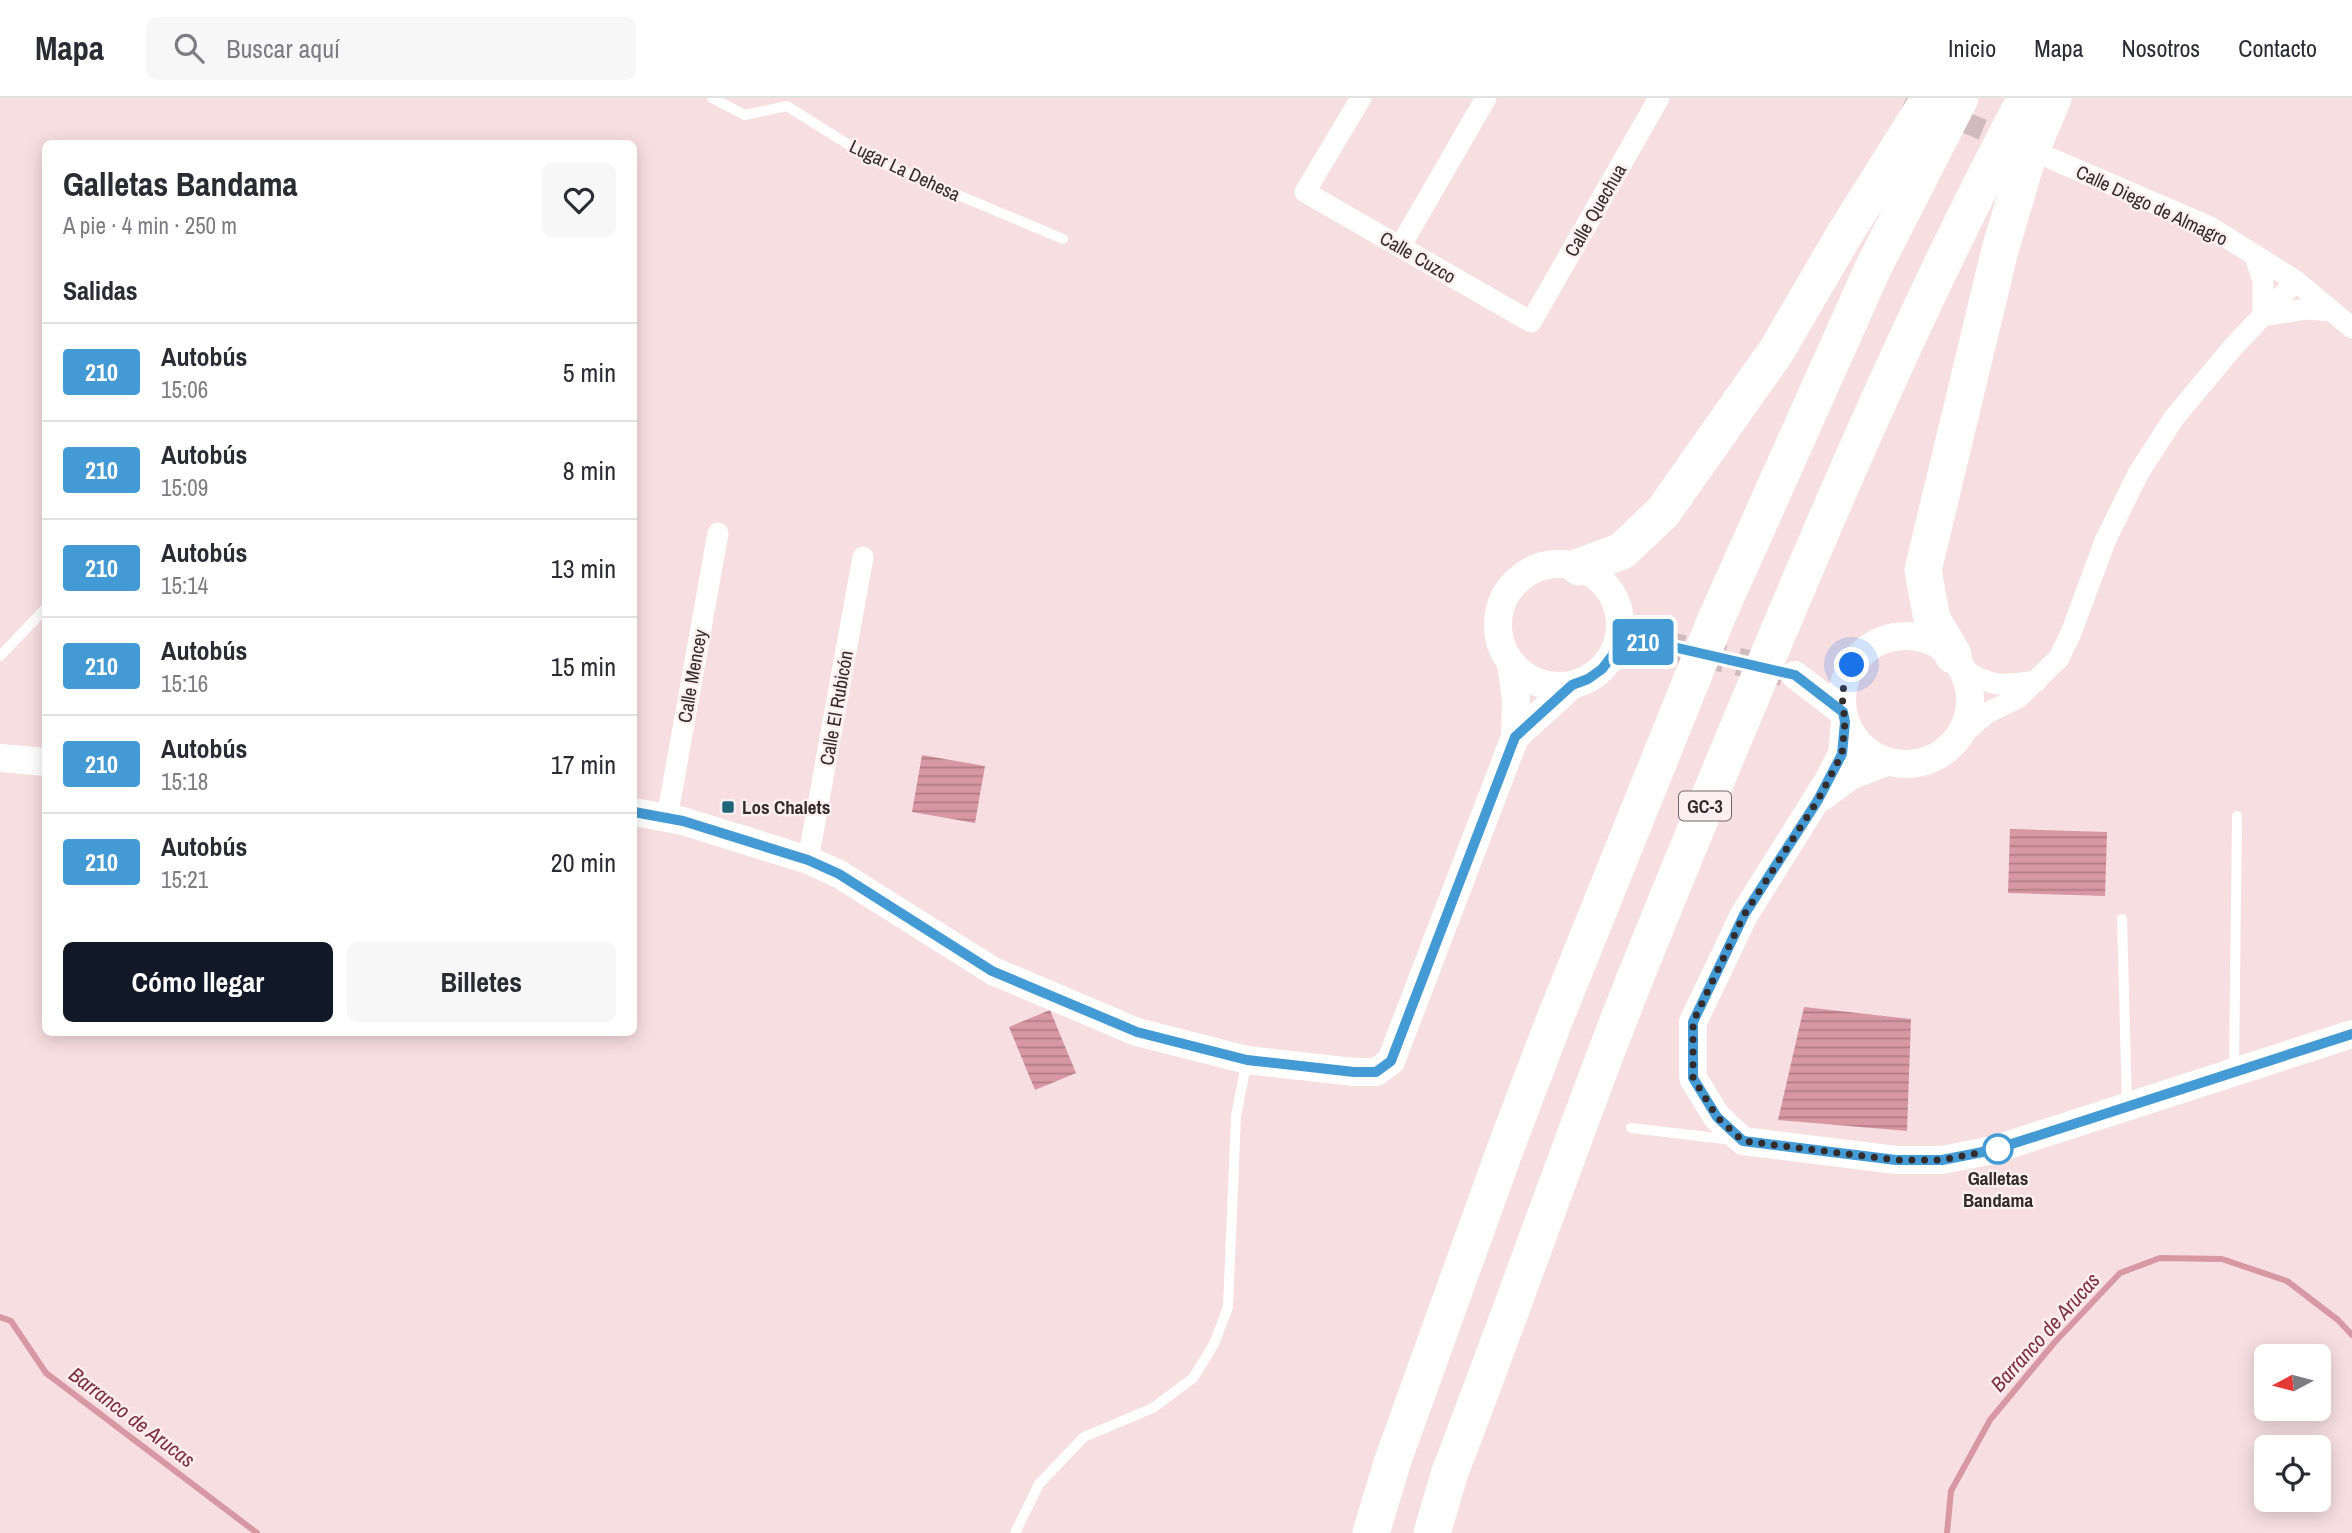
<!DOCTYPE html>
<html lang="es">
<meta charset="utf-8">
<style>
:root{--surface:#fff;--page:#f7f7f7;--text:#2b2b33;--muted:#7c7c81;--line:#e1e1e2;--accent:#111827}
body{margin:0;font-family:"Archivo Narrow",sans-serif;background:var(--page);color:var(--text);height:100vh;display:flex;flex-direction:column;font-size:26px;white-space:nowrap}
*{box-sizing:border-box;margin:0}
p{font-size:23px;color:var(--muted)}
.icon{flex:none;width:38px;height:38px;fill:none;stroke:currentColor;stroke-width:2;stroke-linecap:round;stroke-linejoin:round}
.map{position:relative;flex:1;overflow:hidden}
.sheet{position:absolute;left:42px;top:42px;width:595px;height:896px;display:flex;flex-direction:column;background:var(--surface);border-radius:10px;box-shadow:0 4px 18px #0003}
.sheet>*{flex:none}
.badge{padding:0 14px;border-radius:5px;font-size:24px;line-height:46px}
.needle{width:46px;rotate:263deg}
.fabs{position:absolute;left:2254px;top:1246px;display:grid;gap:14px}
.fabs a{display:grid;place-items:center;width:77px;height:77px;border-radius:10px;background:var(--surface);box-shadow:0 4px 18px #0003;font-size:35px}
.you{position:absolute;width:35px;height:35px;margin:-18px;border:5px solid #fff;border-radius:50%;background:#1a73e8;box-shadow:0 0 0 10px #1a73e833}
.map>.badge{position:absolute;translate:-50% -50%;box-shadow:0 0 0 4px #fff}
h2{padding:0 21px;font-size:26px;line-height:63px}
.round{display:grid;place-items:center;flex:none;width:74px;height:74px;border-radius:10px;background:var(--page)}
.summary{display:flex;align-items:center;justify-content:space-between;height:119px;padding:0 21px}
h1{font-size:33px;font-weight:700;line-height:52px}
.button{display:flex;gap:14px;margin-top:auto;padding:14px 21px}
.button a{flex:1;height:80px;border-radius:10px;background:var(--accent);color:#fff;font-size:28px;font-weight:700;line-height:80px;text-align:center}
.button a+a{background:var(--page);color:var(--text)}
ul{padding:0;list-style:none}
li{display:flex;align-items:center;gap:21px;height:98px;padding:0 21px;border-top:2px solid var(--line)}
li div{flex:1}
li b{display:block;font-size:26px}
li em{font-style:normal}
li .badge{min-width:77px;font-weight:700;text-align:center}
header{display:flex;align-items:center;gap:42px;box-sizing:border-box;height:98px;padding:0 35px;background:var(--surface);border-bottom:2px solid var(--line)}
header strong{font-size:33px}
nav{display:flex;gap:38px;margin-inline-start:auto;font-size:24px}
.search{width:490px;height:63px;background:var(--page);display:flex;align-items:center;gap:18px;box-sizing:border-box;padding:0 24px;border-radius:10px;color:var(--muted);font-size:26px}
.map>svg:first-child{display:block}
.water{fill:url(#water-rules)}
.lines{fill:none;stroke-linecap:round;stroke-linejoin:round}
.stream{stroke:#d898a3;stroke-width:6}
.street-tunnel{stroke:#d0babd;stroke-width:21;stroke-dasharray:21 10;stroke-linecap:butt}
.secondary-tunnel{stroke:#d0babd;stroke-width:28;stroke-dasharray:28 14;stroke-linecap:butt}
.lane{stroke:#fff;stroke-width:10}
.street{stroke:#fff;stroke-width:21}
.secondary{stroke:#fff;stroke-width:28}
.highway{stroke:#fff;stroke-width:37}
.line-casing{stroke:#fff;stroke-width:16}
.line{stroke:#449ad5;stroke-width:10}
.walk{stroke:#342b2c;stroke-width:7;stroke-dasharray:0 12.6}
.poi-dot{fill:#267;stroke:#fdeef0;stroke-width:2.5}
.stop-dot{fill:#fff;stroke:#449ad5;stroke-width:3.5}
.labels{text-anchor:middle;dominant-baseline:central;stroke-width:5;stroke-linejoin:round;paint-order:stroke}
.shield{fill:#fdeef0;stroke:#706667;stroke-width:2}
.shield-label{font-size:18px;font-weight:bold;fill:#342b2c}
.street-label{font-size:19px;fill:#342b2c;stroke:#fdeef0}
.poi-label{font-size:19px;font-weight:bold;fill:#342b2c;stroke:#fdeef0;text-anchor:start}
.stop-label{font-size:19px;font-weight:bold;fill:#342b2c;stroke:#fdeef0}
.water-label{font-size:21px;font-style:italic;fill:#7c3042;stroke:#fdeef0}
</style>
<header>
<strong>Mapa</strong>
<div class="search"><svg class="icon" aria-label="search" viewBox="0 0 24 24"><circle cx="10" cy="10" r="6"/><path d="M15 15l6 6"/></svg>Buscar aquí</div>
<nav><a>Inicio</a><a>Mapa</a><a>Nosotros</a><a>Contacto</a></nav>
</header>
<div class="map">
<svg width="2352" height="1435" viewBox="0 0 2352 1435">
<defs>
<pattern id="water-rules" width="6" height="5" patternUnits="userSpaceOnUse" patternTransform="scale(1.75)"><rect width="6" height="5" fill="#d898a3"/><path d="M0 2.5h6" fill="none" stroke="#b07c85"/></pattern>
</defs>
<rect width="100%" height="100%" fill="#f7dee1"/>
<g class="water">
<polygon points="922,657 985,668 975,725 912,714"/>
<polygon points="2010,731 2107,734 2105,798 2008,795"/>
<polygon points="1804,909 1911,921 1907,1033 1778,1022"/>
<polygon points="1050,912 1076,975 1035,992 1009,929"/>
</g>
<g class="lines">
<g class="stream">
<polyline points="0,1219 11,1223 46,1275 257,1435"/>
<polyline points="1947,1435 1951,1393 1990,1322 2054,1245 2120,1175 2160,1160 2222,1161 2287,1183 2338,1222 2352,1237"/>
</g>
<polyline class="street-tunnel" points="1906,0 2015,45"/>
<polyline class="secondary-tunnel" points="1656,545 1783,574"/>
<g class="lane">
<polyline points="712,0 745,17 787,8 868,59 1063,141"/>
<polyline points="0,558 46,510"/>
<polyline points="2122,821 2127,1006"/>
<polyline points="2234,971 2237,718"/>
<polyline points="1631,1030 1733,1042"/>
<polyline points="1015,1435 1039,1386 1084,1339 1153,1310 1193,1280 1214,1246 1228,1209 1236,1018 1247,962"/>
</g>
<g class="street">
<polyline points="1361,0 1305,94 1531,224 1659,0"/>
<polyline points="2052,61 2210,129 2296,183 2352,230"/>
<polyline points="1400,149 1486,0"/>
<polyline points="2255,158 2263,183 2263,218"/>
<polyline points="2263,218 2306,211 2332,213"/>
<path d="M1963,571c29,19 41,17 74,12"/>
<polyline points="1958,640 1987,615 2018,600 2059,560 2071,535 2105,443 2139,374 2174,320 2234,248 2296,183"/>
<polyline points="667,720 718,435"/>
<polyline points="808,762 863,459"/>
</g>
<g class="secondary">
<circle cx="1559" cy="527" r="61"/>
<circle cx="1906" cy="602" r="64"/>
<polyline points="1619,542 1656,545"/>
<polyline points="1795,577 1843,614"/>
<polyline points="1845,624 1842,656 1828,683 1744,817 1693,924 1693,980 1717,1019 1743,1043 1896,1062 1942,1062 1993,1052 2352,936"/>
<polyline points="1515,639 1572,587"/>
<polyline points="0,660 46,664"/>
<polyline points="1822,699 1850,678 1887,664"/>
<polyline points="634,714 683,723 808,762 839,776 993,873 1137,934 1247,962 1354,974 1376,974 1391,963 1515,639 1516,601 1511,565"/>
</g>
<g class="highway">
<polyline points="1579,469 1622,453 1663,414 1777,252 1844,137 1930,0"/>
<polyline points="1953,557 1932,521 1923,472 2000,152 2026,64 2053,0"/>
<polyline points="1371,1435 1393,1362 1506,1049 1554,923 1717,519 1874,168 1960,0"/>
<path d="M1432,1435l18,-61c56,-145 107,-291 162,-435 45,-117 94,-232 142,-347 84,-201 170,-400 272,-592"/>
</g>
</g>
<g class="lines">
<defs>
<polyline id="line" points="634,714 683,723 808,762 839,776 992,873 1137,934 1247,962 1354,974 1376,974 1391,963 1515,639 1572,587 1588,581 1602,571 1612,558 1619,542 1656,545 1795,577 1843,614 1845,624 1842,656 1818,702 1744,817 1693,924 1693,980 1717,1019 1743,1043 1896,1062 1942,1062 1993,1052 2352,936"/>
</defs>
<use href="#line" class="line-casing"/>
<use href="#line" class="line"/>
<polyline class="walk" points="1852,567 1845,582 1842,598 1845,624 1842,656 1818,702 1744,817 1693,924 1693,980 1717,1019 1743,1043 1896,1062 1942,1062 1998,1051"/>
</g>
<rect class="poi-dot" x="721" y="702" width="14" height="14" rx="3.5"/>
<circle class="stop-dot" cx="1998" cy="1051" r="14"/>
<g class="labels">
<rect class="shield" x="1679" y="693.5" width="52" height="29" rx="5"/>
<g class="shield-label">
<text x="1705" y="708">GC-3</text>
</g>
<g class="street-label">
<text transform="translate(905 72) rotate(25)">Lugar La Dehesa</text>
<text transform="translate(2152 107) rotate(25)">Calle Diego de Almagro</text>
<text transform="translate(1595 112) rotate(-60)">Calle Quechua</text>
<text transform="translate(1418 159) rotate(30)">Calle Cuzco</text>
<text transform="translate(692 578) rotate(-80)">Calle Mencey</text>
<text transform="translate(836 610) rotate(-80)">Calle El Rubicón</text>
</g>
<g class="poi-label">
<text x="742" y="709">Los Chalets</text>
</g>
<g class="stop-label">
<text x="1998" y="1080">Galletas<tspan x="1998" dy="22">Bandama</tspan></text>
</g>
<g class="water-label">
<text transform="translate(2045 1234) rotate(-48)">Barranco de Arucas</text>
<text transform="translate(132 1319) rotate(37)">Barranco de Arucas</text>
</g>
</g>
</svg>
<div class="fabs">
<a><svg class="needle" viewBox="-14 -14 28 28"><path d="M0-13l5 13h-10z" fill="#e53935"/><path d="M0 13l5-13h-10z" fill="#7c7c81"/></svg></a>
<a><svg class="icon" aria-label="locate" viewBox="0 0 24 24"><circle cx="12" cy="12" r="6"/><path d="M12 2v4M12 18v4M2 12h4M18 12h4"/></svg></a>
</div>
<div class="you" style="left:1852px;top:567px"></div>
<b class="badge" style="left:1643px;top:544px;background:#449ad5;color:#fff">210</b>
<section class="sheet">
<div class="summary"><div><h1>Galletas Bandama</h1><p>A pie · 4 min · 250 m</p></div><a class="round"><svg class="icon" aria-label="heart" viewBox="0 0 24 24"><path d="M12 20l-8-8c-3-5 5-10 8-4 3-6 11-1 8 4z"/></svg></a></div>
<h2>Salidas</h2>
<ul>
<li><span class="badge" style="background:#449ad5;color:#fff">210</span><div><b>Autobús</b><p>15:06</p></div><em>5 min</em></li>
<li><span class="badge" style="background:#449ad5;color:#fff">210</span><div><b>Autobús</b><p>15:09</p></div><em>8 min</em></li>
<li><span class="badge" style="background:#449ad5;color:#fff">210</span><div><b>Autobús</b><p>15:14</p></div><em>13 min</em></li>
<li><span class="badge" style="background:#449ad5;color:#fff">210</span><div><b>Autobús</b><p>15:16</p></div><em>15 min</em></li>
<li><span class="badge" style="background:#449ad5;color:#fff">210</span><div><b>Autobús</b><p>15:18</p></div><em>17 min</em></li>
<li><span class="badge" style="background:#449ad5;color:#fff">210</span><div><b>Autobús</b><p>15:21</p></div><em>20 min</em></li>
</ul>
<div class="button"><a>Cómo llegar</a><a>Billetes</a></div>
</section>
</div>
